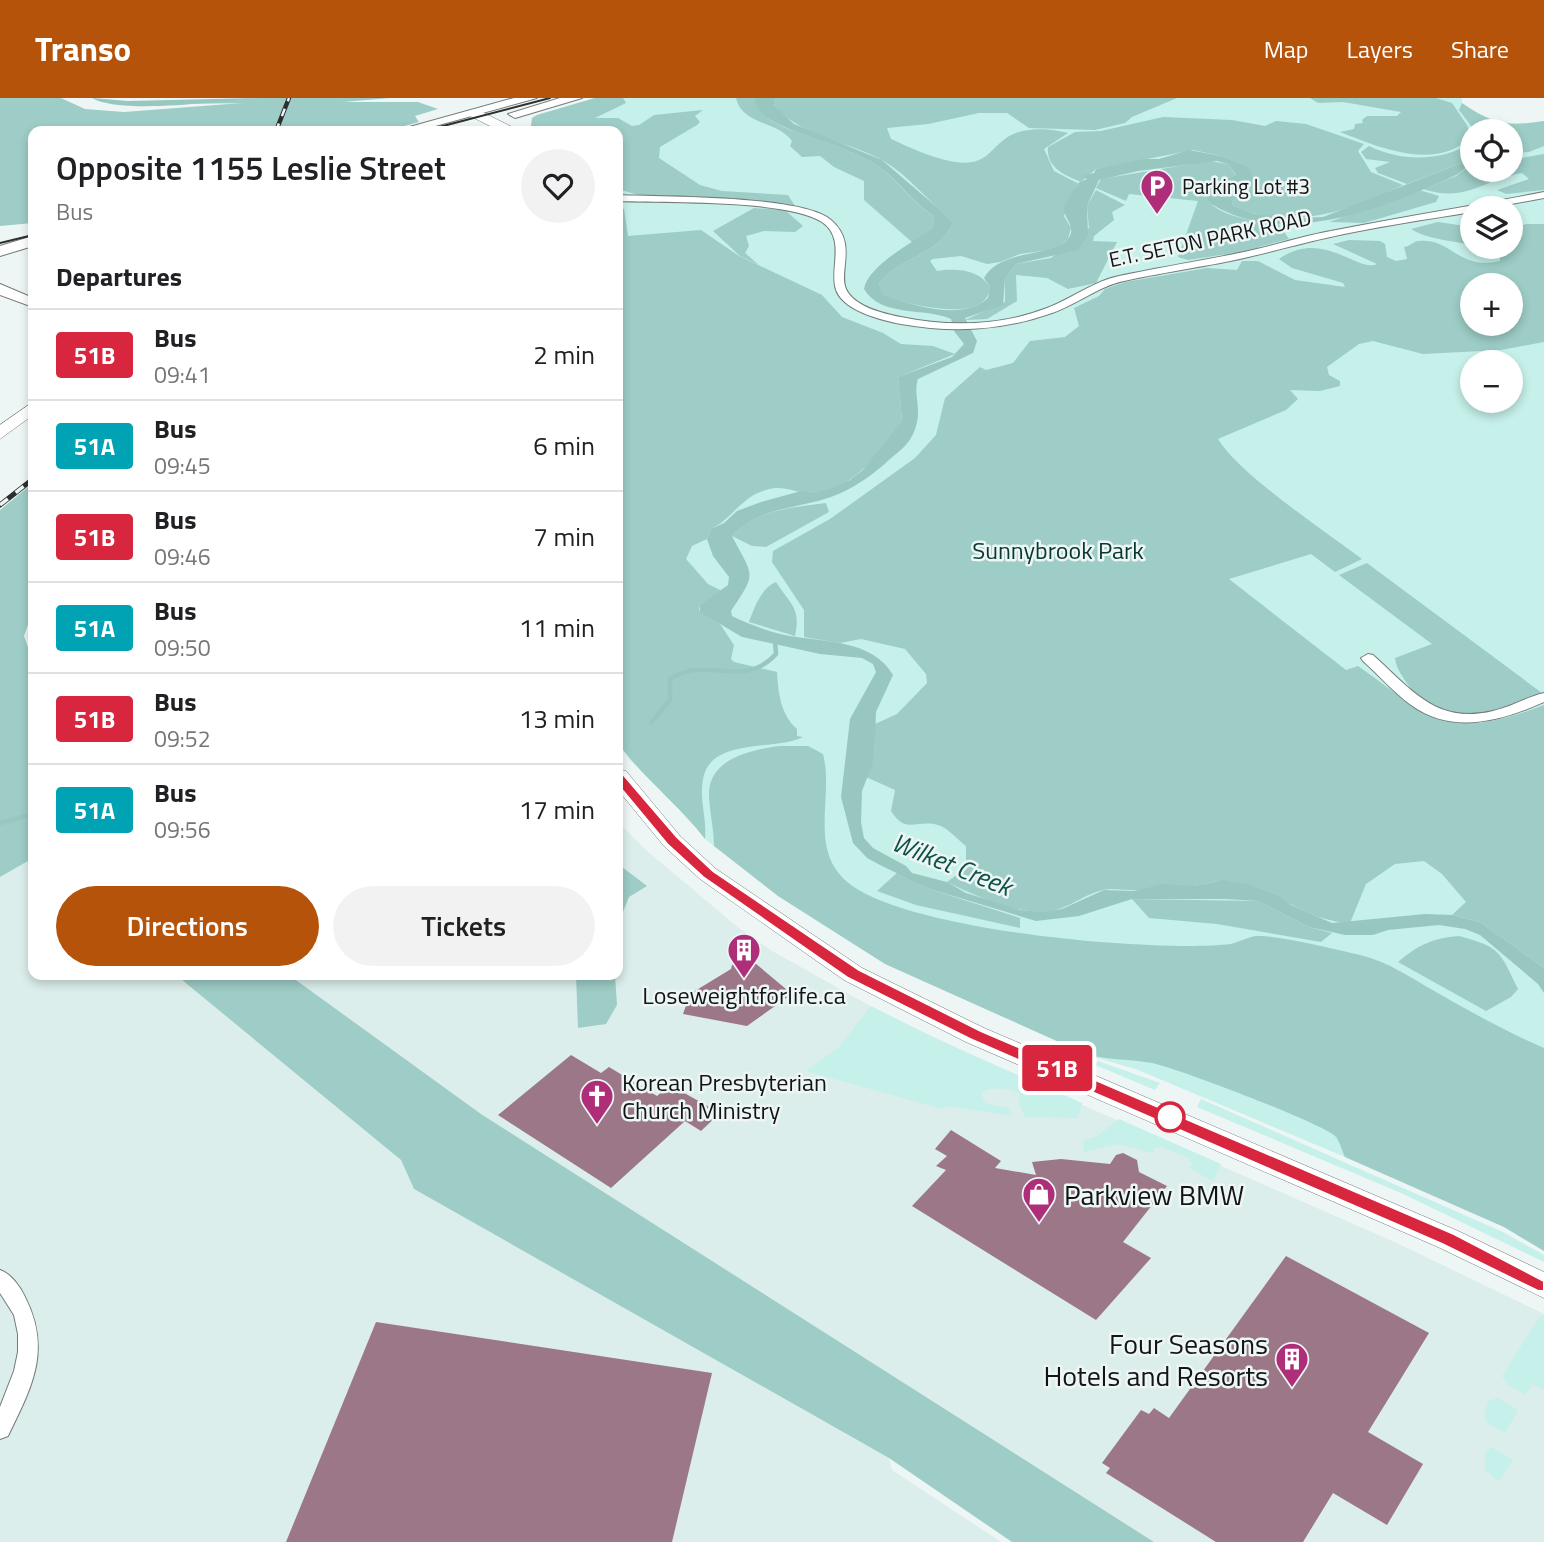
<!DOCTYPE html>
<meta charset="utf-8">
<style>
:root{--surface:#fff;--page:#f2f2f2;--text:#202124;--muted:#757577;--line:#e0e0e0;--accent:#b45309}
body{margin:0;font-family:"Titillium Web",sans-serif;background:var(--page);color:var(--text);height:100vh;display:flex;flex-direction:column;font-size:26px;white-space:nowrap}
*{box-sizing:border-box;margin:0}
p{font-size:23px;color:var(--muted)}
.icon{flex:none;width:38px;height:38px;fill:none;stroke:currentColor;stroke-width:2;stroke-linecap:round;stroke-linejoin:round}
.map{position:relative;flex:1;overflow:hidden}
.side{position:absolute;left:28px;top:28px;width:595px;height:854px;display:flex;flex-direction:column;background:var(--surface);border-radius:14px;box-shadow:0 4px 10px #0003}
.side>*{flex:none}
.badge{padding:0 14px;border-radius:5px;font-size:24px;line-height:46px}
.buttons{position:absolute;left:1460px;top:21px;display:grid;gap:14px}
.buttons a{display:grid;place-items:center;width:63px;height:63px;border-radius:50%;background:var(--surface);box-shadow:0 4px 10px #0003;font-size:35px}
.map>.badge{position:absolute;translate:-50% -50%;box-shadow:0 0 0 4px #fff}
h2{padding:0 28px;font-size:26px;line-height:63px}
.round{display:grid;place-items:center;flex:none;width:74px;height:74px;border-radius:37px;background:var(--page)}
.headline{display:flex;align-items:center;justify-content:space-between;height:119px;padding:0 28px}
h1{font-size:33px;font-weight:600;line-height:52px}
.primary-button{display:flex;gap:14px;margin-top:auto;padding:14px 28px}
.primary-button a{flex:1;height:80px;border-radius:42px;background:var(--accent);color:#fff;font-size:28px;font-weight:600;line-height:80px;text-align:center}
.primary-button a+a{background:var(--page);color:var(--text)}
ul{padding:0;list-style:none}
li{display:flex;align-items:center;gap:21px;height:91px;padding:0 28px;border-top:2px solid var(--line)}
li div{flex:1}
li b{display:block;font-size:26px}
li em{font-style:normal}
li .badge{min-width:77px;font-weight:700;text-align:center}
header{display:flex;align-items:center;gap:42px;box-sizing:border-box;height:98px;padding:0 35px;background:var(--accent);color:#fff}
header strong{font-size:33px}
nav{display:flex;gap:38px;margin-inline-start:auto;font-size:24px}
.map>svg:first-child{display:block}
.built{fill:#dbeeeb}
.green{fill:#c6f0ea;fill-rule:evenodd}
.forest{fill:#9dcdc6;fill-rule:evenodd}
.water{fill:#98c7c0}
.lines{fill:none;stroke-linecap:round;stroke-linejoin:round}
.stream-far1{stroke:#98c7c0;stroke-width:3.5}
.stream{stroke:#98c7c0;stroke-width:4.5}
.building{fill:#9b7788}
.street-casing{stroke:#737b7a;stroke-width:2}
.secondary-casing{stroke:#737b7a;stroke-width:1}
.primary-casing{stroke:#737b7a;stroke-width:2}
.street{fill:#fff;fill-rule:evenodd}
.secondary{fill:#fff;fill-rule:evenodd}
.primary{fill:#fff;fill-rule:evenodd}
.tram{stroke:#2b2f2e;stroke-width:2}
.rail-far1-casing{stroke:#2b2f2e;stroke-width:4.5}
.rail-casing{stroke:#2b2f2e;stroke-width:5}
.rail-far1{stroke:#edf6f5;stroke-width:2.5;stroke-dasharray:8;stroke-linecap:butt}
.rail{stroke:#edf6f5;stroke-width:3.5;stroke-dasharray:10;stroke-linecap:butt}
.line{fill:#d7263d;stroke:#fff;stroke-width:2}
.stop-dot{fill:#fff;stroke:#d7263d;stroke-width:3.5}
.labels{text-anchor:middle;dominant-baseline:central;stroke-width:5;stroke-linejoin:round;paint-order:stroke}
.far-poi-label{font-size:21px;fill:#121514;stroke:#edf6f5;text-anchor:start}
.far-street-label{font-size:21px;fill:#121514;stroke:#edf6f5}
.park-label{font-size:24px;fill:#093732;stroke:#edf6f5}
.poi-label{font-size:24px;fill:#121514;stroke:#edf6f5}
.water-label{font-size:26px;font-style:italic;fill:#0d514a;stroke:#edf6f5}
.near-poi-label{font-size:28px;fill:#121514;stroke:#edf6f5;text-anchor:start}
</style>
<header>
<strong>Transo</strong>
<nav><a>Map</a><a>Layers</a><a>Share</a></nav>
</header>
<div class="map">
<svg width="1544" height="1444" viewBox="0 0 1544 1444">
<rect width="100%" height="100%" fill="#edf6f5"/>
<g class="built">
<polygon points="0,719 33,758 33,877 176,877 401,1062 414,1091 889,1360 892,1372 1001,1444 0,1444"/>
<polygon points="618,724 647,753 739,830 772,853 885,916 1028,983 1399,1146 1544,1216 1544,1444 1154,1444 481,1016 289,877 618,877"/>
</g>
<g class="green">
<path d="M595,0h867v5c30,21 46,24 82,18v1130l-40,-24 -159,-70 -207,-87 -50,-15 -202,-91 -108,-68 -73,-57 -16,-21 -60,-59 -11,-17v-611h-84l-3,-5 1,-8 5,-3zM1472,33h38v39h-38zM1472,110h38v39h-38zM1472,187h38v39h-38zM1472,264h38v39h-38z"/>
<path d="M871,908l65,33 146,64 -4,15 -53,-1 -6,-14 1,-9c-8,-6 -31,-8 -39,-1l4,10 23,5 4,8 -64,-10 -6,3 -136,-38 32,-23z"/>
<polygon points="1098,963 1160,985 1155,992 1095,967"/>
<polygon points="1201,1001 1503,1134 1544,1157 1544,1164 1401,1095 1197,1009"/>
<polygon points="1119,1021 1221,1066 1213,1083 1189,1070 1193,1066 1190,1061 1162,1049 1154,1050 1153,1055 1118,1046 1084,1054 1083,1042 1097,1038"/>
<polygon points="1544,1217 1544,1292 1532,1286 1526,1297 1508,1287 1502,1278 1540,1218"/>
<polygon points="1498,1300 1518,1312 1505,1335 1489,1326 1484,1319 1488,1303"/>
<polygon points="1491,1349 1513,1362 1499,1383 1485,1372 1485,1354"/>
</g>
<g class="forest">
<polygon points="0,0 61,0 85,11 124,14 255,4 418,4 438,11 415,18 419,24 386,33 33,33 33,125 0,128"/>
<polygon points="257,0 390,0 343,4 170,6"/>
<polygon points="595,0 623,0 626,5 595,20 618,20 632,28 639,27 654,17 703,12 695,18 700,24 697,27 660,49 659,60 700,87 722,93 788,97 795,108 645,99 618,91 618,33 534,33 531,28 532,20 537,17"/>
<path d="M736,0h19c5,30 54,36 79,47 16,7 34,13 48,24 19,15 31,35 52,47l-1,12 -20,15 -49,-43v-19l-30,-14 -14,-11 -18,1 -12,-11 2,-5c-14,-20 -50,-16 -56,-43z"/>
<path d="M774,0h403l-45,19 -7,6 -30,7 -66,-2 -22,-15h-28l-51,11 -41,4 4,11c22,10 65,31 88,21 10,-4 17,-15 26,-21 17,-13 44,-11 63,-6l-24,16 10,22 27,14 -9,8 -8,23 7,12 -3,11 -12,10 -36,5 -20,8 -13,2 -26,-8 -28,3 -3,2 7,10c18,-3 42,-2 53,16 -3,38 -77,17 -100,12l-9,-5 -2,-10c18,-27 58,-27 74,-61l-7,-8c-22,-18 -41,-43 -66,-56 -36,-19 -83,-23 -108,-57z"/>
<path d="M1310,0h126l16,5 15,22 4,12c-35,35 -93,10 -131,-5l14,-3 1,-5 8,-1 -1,-3 5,-4h30l4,-4 -58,-10 -25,1z"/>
<path d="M1462,5c30,21 46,24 82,18v25l-15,6 -19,1v-22h-35l-16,-21z"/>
<path d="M1163,19l69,3 33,6 11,-5 30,3 58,20 -6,7 13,21 32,13c-54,26 -112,47 -170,21l-1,-4 5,-11 17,-12 -7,-12 -26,-11 -28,-6 -97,19 -15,13c-16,-7 -35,-14 -33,-35l27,-15 26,-1z"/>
<path d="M1472,44v17l-65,25 -29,-11 -3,-5 15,-6 -24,-3 -5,-7 8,-6c33,16 73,16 103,-4z"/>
<path d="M1544,56v36l-38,4 -9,-4 32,-11 -7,-6c-40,7 -55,30 -99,16l33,-13 15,-11 1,5h38v-10z"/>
<path d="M1209,63l19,3 8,12 -19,10 -11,13c17,20 48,21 72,24l11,16 -31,8 2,2 -72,11 -10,-3 20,-56 -69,-7 -3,7 -30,-13 5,-9z"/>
<polygon points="1096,92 1125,107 1112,114 1114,122 1094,138 1093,143 1117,144 1096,185 1068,191 1047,180 1016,177 1017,203 987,221 965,222 1005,204 1005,181 1016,166 1051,160 1089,130 1087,108"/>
<polygon points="1419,92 1439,98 1436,104 1364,125 1329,124"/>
<polygon points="754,110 785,112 803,128 795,134 764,133 746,138 749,148 745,155 759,167 740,158 713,133"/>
<path d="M618,111h6l4,27 73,-6 38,26 83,39 20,22 41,16 18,11 32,2 22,8 -57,23 4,44c-19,30 -50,70 -89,72 -18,1 -29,-9 -47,-3 -25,7 -33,28 -55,39l-4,10 -15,7 -6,13 22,25 14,7 -22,14 -1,5 19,11 16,24 -3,14 3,3 43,10c1,21 4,43 20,57v7l6,1c-26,14 -93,0 -100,42 -4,21 4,39 2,60 -27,-35 -62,-61 -87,-96z"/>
<path d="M1438,124l34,5v20h38v-17l16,-6h18v118l-43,8 -78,4 -50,-13 -14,3 -32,23 2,8 11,6v5l-20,5 -30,-1 8,9 -12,11 -68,29c22,36 107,92 144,120l-27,13 -24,-18 -82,25 117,91 12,-4c77,55 91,75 186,39v263l-64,-46 -28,-7 14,-13 -24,-28 -18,-13 -29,3 -29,20 -16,39c-46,-1 -79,-39 -125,-42 -11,-1 -20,4 -31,5 -20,3 -44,5 -64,4 -9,0 -19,-2 -27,0 -22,5 -38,22 -60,22 -33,0 -67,-16 -96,-30l19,-14v-22c-8,-6 -19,-19 -28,-21 -21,-6 -32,10 -47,-14l4,-21 -29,-13 8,-17 1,-36 22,-10 30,-31 -1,-9 -21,-25 -44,-10 -21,4 -36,-6v-27l-32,-48 1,-11 57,-32 85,-61 21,-23 9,-37 35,-31 6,3 27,-7 17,-22 35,-4 14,-11 -5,-18 25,-12 6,-7 20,-7 82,-14 30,2 5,-9h16l37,19 50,7 -2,-4 -51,-15 -13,-9c44,-31 78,14 98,5l-44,-20 16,-4 31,1 5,3 2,13 9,4 11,-2 -3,-12c7,-1 9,-6 15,-6 32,-4 39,30 81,20v-4c-24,-18 -63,-12 -89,-28zM1472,187h38v39h-38z"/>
<polygon points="33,385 33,513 24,538 33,564 33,760 0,779 0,412"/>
<path d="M826,405l3,9 -63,35 -14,-1 -20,-10c25,-27 59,-28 94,-33z"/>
<path d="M1367,465l12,9 163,121c-41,17 -100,41 -133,-7 -6,-9 -13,-17 -14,-28l37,-14 -93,-69z"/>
<path d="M776,484c15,23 25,26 19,54l-46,-14c5,-14 13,-35 27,-40z"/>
<path d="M780,648h28l15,8c11,41 -14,92 22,126 54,51 311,73 386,64 8,-2 17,-7 25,-8 21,-1 82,14 104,19 29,7 51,23 76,37 35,20 71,40 108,56v203l-40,-24 -159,-70c-3,-6 -5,-15 -9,-20 -11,-13 -162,-70 -184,-74 -22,-4 -42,-3 -64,-8l-203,-91 -107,-68 -64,-50c0,-16 -4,-32 -5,-49 -2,-38 41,-47 71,-51z"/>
<polygon points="618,766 647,788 629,799 618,826"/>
<polygon points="898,774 930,791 1020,820 1020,830 916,807 877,793"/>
<polygon points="1132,801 1258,803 1309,829 1332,835 1321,844 1217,826 1149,820"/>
<path d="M1459,838c41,11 41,15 59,53l-7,8 -25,14 -88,-49c20,-17 35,-24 61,-26z"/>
<polygon points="176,877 289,877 481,1016 1154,1444 1012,1444 889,1360 414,1091 401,1062"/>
<polygon points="576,877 615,877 617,907 606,926 578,930"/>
</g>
<g class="water">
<path d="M92,0l36,3 129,-3c-36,3 -136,17 -165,0z"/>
<path d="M755,0h19v7l20,19 88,36 64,55 7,8c-16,34 -56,34 -74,61l3,10 8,4c29,8 73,23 98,0l2,-11 -6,-9c19,-33 79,-18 87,-45 2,-8 -7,-17 -8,-25l9,-16 8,-7 -2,-2 9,-4 -5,-3 12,-3 2,-4 47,-10h16l30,-9 32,6 27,11 6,12 -16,12 -6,11 1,4 22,8 41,4 27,-1 149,-58v6c-8,3 -11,8 -18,11 -71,32 -168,73 -243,28l-5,-5 3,-9 27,-15 -8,-11 -11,-3 -79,10 -39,9 -12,26 1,29 -10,15 -62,14 -11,15 -2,26 -38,13 12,23 -4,12 -55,26c-6,17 7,32 -6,57 -4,9 -15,17 -22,23 -17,16 -37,30 -59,38 -35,12 -72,10 -99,39 22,42 25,36 -1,75l1,5c16,8 40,17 58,20 35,6 83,4 103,39l-17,37 -2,48 -12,31 -1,31 3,16 9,10 33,18 6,7 35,9 19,11 54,17 24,2 18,-3 42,-19 30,1 30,-7 30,2 29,-6 24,4 32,12 12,9 41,18 93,-9 27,1 28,7 64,46v25l-6,-9 -58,-49 -15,-6 -26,-4 -51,5 -15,5h-28l-36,-8 -51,-26 -33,-2h-93l-53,17 -43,5 -106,-32 -48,-23 -15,-8 -14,-15 -12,-46 9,-78 26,-47 -3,-8 -11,-6 -42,-4 -78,-17 -42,-25v-7l28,-20 1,-8 -16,-21 -6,-17 4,-10 13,-6 13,-12 24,-9 40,-11 12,2 17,-4 20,-9 13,-10 39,-49 -4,-44 54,-20 12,-13 -10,-13 -3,-12c-26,-12 -70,-1 -87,-30 4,-24 50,-47 69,-61l1,-12c-21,-12 -33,-33 -52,-47 -14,-11 -32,-17 -48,-24 -20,-8 -81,-22 -79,-47z"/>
</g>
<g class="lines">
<polyline class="stream-far1" points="775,541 775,546"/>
<g class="stream">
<path d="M651,625l19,-23v-21c38,-25 72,12 106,-25l-1,-12"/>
<polyline points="0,725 33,716"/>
</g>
</g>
<g class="building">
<polygon points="743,860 749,860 792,896 747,928 683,916 690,896 731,871 732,867"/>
<polygon points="571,957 601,975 609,969 657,998 670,987 720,1015 701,1033 685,1023 611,1090 498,1017"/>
<polygon points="951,1032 1001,1063 995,1070 1036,1077 1032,1064 1061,1061 1110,1066 1116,1057 1123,1055 1137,1062 1139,1074 1167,1088 1123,1144 1151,1160 1096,1222 912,1108 946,1072 936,1068 947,1058 935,1051"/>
<polygon points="1286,1158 1429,1235 1368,1334 1423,1366 1387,1427 1333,1395 1303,1444 1216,1444 1106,1375 1110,1370 1102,1365 1141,1312 1149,1316 1154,1310 1169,1320"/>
<polygon points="376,1224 712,1275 672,1444 286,1444"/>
</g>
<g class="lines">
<defs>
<g id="street">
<path d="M1544,94v6l-54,10h-18v4c-49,8 -98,15 -146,26 -28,6 -55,14 -82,20 -40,9 -80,14 -120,23 -25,5 -48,24 -72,32 -51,18 -99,20 -151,11 -20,-4 -62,-14 -66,-38 -4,-21 10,-48 -13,-64 -36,-23 -158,-19 -204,-21v-6c43,2 184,0 213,25 27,23 7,51 15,69 8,18 39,25 55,28 48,10 100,9 146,-9 24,-9 47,-27 72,-32 41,-9 83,-15 125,-24 29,-6 58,-16 87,-21 71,-14 142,-25 213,-39z"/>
<path d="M1368,556l5,1c38,34 63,70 120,56 18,-4 34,-14 51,-18v9c-43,19 -92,33 -133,3 -18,-13 -32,-30 -48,-44l-2,-3z"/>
<path d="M0,1172c11,4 20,16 25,27 27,53 7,90 -17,139l-8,3v-32l14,-36 4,-19v-18l-4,-19 -14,-22z"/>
</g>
<g id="secondary">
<polygon points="470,12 478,12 514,30 512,33 500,33 470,18"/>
<polygon points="33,304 33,317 0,341 0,327"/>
<polygon points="618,671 626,673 680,738 716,771 862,870 984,930 1458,1133 1544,1174 1544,1200 1438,1149 966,944 844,882 700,781 664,748 618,692"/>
</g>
<g id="primary">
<polygon points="514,0 537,0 417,33 395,33"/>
<polygon points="560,0 582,0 515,20 508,16"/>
<polygon points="33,138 33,148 0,158 0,148"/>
<polygon points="0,186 33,200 33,209 0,197"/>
</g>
</defs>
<use href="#street" class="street-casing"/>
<use href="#secondary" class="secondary-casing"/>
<use href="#primary" class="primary-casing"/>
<use href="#street" class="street"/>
<use href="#secondary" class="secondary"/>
<use href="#primary" class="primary"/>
<g class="tram">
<polyline points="424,33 550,0"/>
<polyline points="0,145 33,137"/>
</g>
<defs>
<polyline id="rail-far1" points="276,33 289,0"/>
<polyline id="rail" points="0,407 33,381"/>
</defs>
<use href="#rail-far1" class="rail-far1-casing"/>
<use href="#rail" class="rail-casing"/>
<use href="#rail-far1" class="rail-far1"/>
<use href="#rail" class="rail"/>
</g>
<polygon class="line" points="618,674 622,675 677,739 713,773 859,872 981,933 1454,1136 1544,1183 1544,1193 1538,1193 1442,1146 970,941 848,880 703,779 667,746 613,681 611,678"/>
<defs>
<symbol id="parking-pin" viewBox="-11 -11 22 30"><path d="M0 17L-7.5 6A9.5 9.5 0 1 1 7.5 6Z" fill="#ae2e7a" stroke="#edf6f5"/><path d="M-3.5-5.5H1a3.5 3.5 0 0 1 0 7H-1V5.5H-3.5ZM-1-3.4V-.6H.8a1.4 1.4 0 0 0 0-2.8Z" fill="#fff"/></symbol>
<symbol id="building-pin" viewBox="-11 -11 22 30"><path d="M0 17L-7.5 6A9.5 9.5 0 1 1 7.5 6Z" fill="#ae2e7a" stroke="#edf6f5"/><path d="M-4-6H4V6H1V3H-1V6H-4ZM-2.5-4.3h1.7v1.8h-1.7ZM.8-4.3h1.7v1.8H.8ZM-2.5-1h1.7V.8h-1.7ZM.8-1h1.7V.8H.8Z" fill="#fff"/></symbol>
<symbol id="church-pin" viewBox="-11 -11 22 30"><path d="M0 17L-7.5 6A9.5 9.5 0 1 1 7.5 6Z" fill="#ae2e7a" stroke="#edf6f5"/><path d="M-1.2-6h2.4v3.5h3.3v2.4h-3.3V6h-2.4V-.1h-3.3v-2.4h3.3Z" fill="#fff"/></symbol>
<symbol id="shop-pin" viewBox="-11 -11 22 30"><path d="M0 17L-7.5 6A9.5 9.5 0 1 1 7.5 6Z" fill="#ae2e7a" stroke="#edf6f5"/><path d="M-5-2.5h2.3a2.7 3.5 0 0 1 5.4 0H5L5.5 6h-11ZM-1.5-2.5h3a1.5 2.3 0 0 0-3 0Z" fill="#fff"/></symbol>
</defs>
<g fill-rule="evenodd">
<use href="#parking-pin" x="1138" y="69" width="38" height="52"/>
<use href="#building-pin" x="725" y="833" width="38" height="52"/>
<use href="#church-pin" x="578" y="979" width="38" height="52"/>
<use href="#shop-pin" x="1020" y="1077" width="38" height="52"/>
<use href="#building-pin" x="1273" y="1242" width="38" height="52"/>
</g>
<circle class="stop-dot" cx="1170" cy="1019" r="14"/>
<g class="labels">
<g class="far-poi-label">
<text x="1182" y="88">Parking Lot #3</text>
</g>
<g class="far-street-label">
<text transform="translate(1210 140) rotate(-12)">E.T. SETON PARK ROAD</text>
</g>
<g class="park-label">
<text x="1058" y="452">Sunnybrook Park</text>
</g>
<g class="poi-label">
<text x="744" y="897">Loseweightforlife.ca</text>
<text x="622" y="984" text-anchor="start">Korean Presbyterian<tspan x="622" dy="28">Church Ministry</tspan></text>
</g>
<g class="water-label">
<text transform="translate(952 766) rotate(22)">Wilket Creek</text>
</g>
<g class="near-poi-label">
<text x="1064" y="1096">Parkview BMW</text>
<text x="1268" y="1245" text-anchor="end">Four Seasons<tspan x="1268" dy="32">Hotels and Resorts</tspan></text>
</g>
</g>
</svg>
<div class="buttons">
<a><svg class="icon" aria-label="locate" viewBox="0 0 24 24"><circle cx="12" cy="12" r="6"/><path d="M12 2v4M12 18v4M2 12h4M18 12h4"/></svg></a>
<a><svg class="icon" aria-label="layers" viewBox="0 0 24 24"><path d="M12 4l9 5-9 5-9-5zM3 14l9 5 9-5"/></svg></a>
<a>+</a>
<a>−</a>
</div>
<b class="badge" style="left:1057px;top:970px;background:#d7263d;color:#fff">51B</b>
<section class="side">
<div class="headline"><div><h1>Opposite 1155 Leslie Street</h1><p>Bus</p></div><a class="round"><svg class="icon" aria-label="heart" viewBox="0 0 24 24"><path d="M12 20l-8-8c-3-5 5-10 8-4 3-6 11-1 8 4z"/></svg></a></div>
<h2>Departures</h2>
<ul>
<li><span class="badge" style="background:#d7263d;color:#fff">51B</span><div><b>Bus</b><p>09:41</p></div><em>2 min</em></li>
<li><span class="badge" style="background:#00a3b4;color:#fff">51A</span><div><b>Bus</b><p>09:45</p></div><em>6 min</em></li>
<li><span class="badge" style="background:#d7263d;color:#fff">51B</span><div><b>Bus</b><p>09:46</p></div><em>7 min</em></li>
<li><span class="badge" style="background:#00a3b4;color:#fff">51A</span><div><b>Bus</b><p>09:50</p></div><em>11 min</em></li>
<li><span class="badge" style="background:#d7263d;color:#fff">51B</span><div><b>Bus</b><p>09:52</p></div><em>13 min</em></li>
<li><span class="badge" style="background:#00a3b4;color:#fff">51A</span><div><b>Bus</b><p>09:56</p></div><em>17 min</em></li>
</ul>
<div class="primary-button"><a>Directions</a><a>Tickets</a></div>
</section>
</div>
